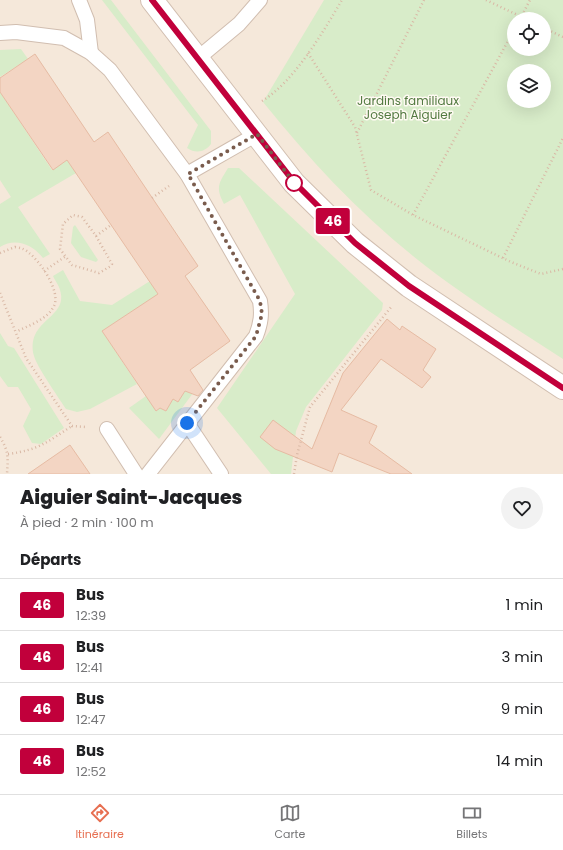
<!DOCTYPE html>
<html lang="fr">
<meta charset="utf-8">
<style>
:root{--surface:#fff;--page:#f2f2f2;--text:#202124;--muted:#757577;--line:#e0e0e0;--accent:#e76f51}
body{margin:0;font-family:Poppins,sans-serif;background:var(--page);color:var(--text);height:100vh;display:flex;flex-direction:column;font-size:15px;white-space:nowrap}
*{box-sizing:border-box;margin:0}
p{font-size:13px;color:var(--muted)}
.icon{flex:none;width:22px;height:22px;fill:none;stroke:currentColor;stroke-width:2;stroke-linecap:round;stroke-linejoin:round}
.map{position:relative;height:474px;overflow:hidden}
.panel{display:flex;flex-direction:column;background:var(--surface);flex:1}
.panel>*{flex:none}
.badge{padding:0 8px;border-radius:3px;font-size:14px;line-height:26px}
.buttons{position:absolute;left:507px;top:12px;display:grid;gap:8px}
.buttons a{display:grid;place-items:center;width:44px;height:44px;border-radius:50%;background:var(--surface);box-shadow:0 4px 16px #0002;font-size:20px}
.you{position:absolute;width:20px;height:20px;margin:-10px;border:3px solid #fff;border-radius:50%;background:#1a73e8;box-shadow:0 0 0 6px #1a73e833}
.map>.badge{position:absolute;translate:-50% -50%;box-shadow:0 0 0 2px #fff}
h2{padding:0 20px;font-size:15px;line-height:36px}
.round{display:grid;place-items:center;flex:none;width:42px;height:42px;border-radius:21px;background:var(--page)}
.head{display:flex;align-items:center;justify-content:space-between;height:68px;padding:0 20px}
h1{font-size:19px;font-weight:800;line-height:30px}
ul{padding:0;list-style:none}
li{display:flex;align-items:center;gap:12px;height:52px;padding:0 20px;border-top:1px solid var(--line)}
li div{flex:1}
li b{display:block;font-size:15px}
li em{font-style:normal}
li .badge{min-width:44px;font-weight:700;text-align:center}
.tab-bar{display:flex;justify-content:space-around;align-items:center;height:56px;border-top:1px solid var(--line);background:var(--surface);font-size:11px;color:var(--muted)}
.tab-bar a{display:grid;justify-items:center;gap:2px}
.tab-bar .active{color:var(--accent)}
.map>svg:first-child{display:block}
.residential{fill:#f5e8da;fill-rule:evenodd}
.green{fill:#d8ecc9;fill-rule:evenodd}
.building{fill:#f3d5c3;stroke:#e6bba3}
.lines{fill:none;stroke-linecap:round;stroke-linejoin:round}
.service-casing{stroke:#d1beb0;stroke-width:16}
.minor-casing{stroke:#d1beb0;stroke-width:24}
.path{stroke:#d9b8a5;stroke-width:2.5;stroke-dasharray:1 3;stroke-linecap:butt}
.service{stroke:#fff;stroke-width:14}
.minor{stroke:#fff;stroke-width:22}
.line-casing{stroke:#fff;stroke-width:9}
.line{stroke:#c1003b;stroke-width:6}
.walk{stroke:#7a5c4d;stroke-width:4;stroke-dasharray:0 7.2}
.stop-dot{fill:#fff;stroke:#c1003b;stroke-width:2}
.labels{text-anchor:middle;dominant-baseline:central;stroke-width:3;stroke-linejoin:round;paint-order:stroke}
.park-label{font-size:12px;fill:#537a41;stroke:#fffaf3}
</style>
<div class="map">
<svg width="563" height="474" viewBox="0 0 563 474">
<rect width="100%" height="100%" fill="#fdf6ec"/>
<path class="residential" d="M0,0h563v474h-563zM514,19h30v30h-30zM514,71h30v30h-30z"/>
<g class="green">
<path d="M102,0h9l100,131v13c-6,8 -15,10 -24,4l11,-23z"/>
<path d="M324,0h239v359c-51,-33 -103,-65 -150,-103 -56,-45 -105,-98 -150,-154zM514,19h30v30h-30zM514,71h30v30h-30z"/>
<polygon points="21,49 28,59 0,77 0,50"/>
<path d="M0,92l52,78 15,-10 9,13 -58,34 32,47 -7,4c-10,-13 -27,-21 -43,-11v-43l11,-7 -11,-17z"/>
<path d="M228,168h11l144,135 -1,7 -76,97 -10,24 -5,43h-20l-54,-66 78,-114 -55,-99 -16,9c-9,-17 -5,-21 4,-36z"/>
<polygon points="75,225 98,260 96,262 81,257 71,243 73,227"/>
<path d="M63,270l17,31 32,4 38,-24 8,13 -56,37 35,53 -47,25 -13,3 -11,-3c-7,-11 -29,-42 -32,-53 -9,-37 35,-37 26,-66 -1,-5 -5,-9 -7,-14z"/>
<polygon points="0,333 8,346 14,348 64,428 41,444 32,443 23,426 31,409 18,387 8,387 0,376"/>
<polygon points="199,385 159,439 129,408 146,396 156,411 160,408 166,411 173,399 178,402 185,391"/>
</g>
<g class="building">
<polygon points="35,54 94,142 108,132 198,266 185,276 230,341 190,370 203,390 198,396 185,391 178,402 173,399 166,411 160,408 156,411 102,331 158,294 67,160 53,170 0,92 0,78"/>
<polygon points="387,319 400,330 402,326 436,349 423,370 431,377 422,388 381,359 341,410 377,426 369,443 412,474 391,474 339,453 332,472 275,449 260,437 273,420 312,449 343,373"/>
<polygon points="70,445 90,474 28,474"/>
</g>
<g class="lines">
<defs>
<g id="service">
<polyline points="79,0 87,20 91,53"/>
<polyline points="0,33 16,32 64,38 91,53 110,70 187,174 257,134"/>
<polyline points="197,59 239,24 260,0"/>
<polyline points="187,423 221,474"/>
<polyline points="107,429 136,474"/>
<path d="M148,474l108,-138c5,-13 6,-22 4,-35l-73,-127"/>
</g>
<polyline id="minor" points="152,0 294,183 355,243 409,286 563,388"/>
</defs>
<use href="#service" class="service-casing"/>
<use href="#minor" class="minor-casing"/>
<g class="path">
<polyline points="486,0 526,19"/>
<polyline points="520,19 530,0"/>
<polyline points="544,28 563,37"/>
<polyline points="308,53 355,127 371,190 413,215 511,262 541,274 563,269"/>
<path d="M262,101c32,-19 61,-69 80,-101"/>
<polyline points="357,133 424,0"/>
<polyline points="152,198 169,186"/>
<polyline points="413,215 514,30"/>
<polyline points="96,236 112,264 111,266 99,273 72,265 60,249 63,224 73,215 82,217 96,236 111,225"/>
<path d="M0,253l15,-6c6,1 10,2 14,6 12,9 32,39 25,53 -7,14 -25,19 -38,26"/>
<polyline points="503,258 563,138"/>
<polyline points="44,271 66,256"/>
<polyline points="0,293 26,358 72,426 86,427"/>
<path d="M0,437c9,15 8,20 7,37"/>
<path d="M8,454c31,-4 39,-12 64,-28"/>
<polyline points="294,474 297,455 310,407 392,306"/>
</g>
<use href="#service" class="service"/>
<use href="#minor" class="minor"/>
</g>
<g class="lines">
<defs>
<polyline id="line" points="152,0 294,182 355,243 409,286 563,388"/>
</defs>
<use href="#line" class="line-casing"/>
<use href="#line" class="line"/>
<polyline class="walk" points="187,423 256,336 262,314 260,301 188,174 257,134 294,183"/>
</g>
<circle class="stop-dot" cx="294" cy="183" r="8"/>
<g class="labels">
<g class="park-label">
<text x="408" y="100">Jardins familiaux<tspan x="408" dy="14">Joseph Aiguier</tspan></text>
</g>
</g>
</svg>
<div class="buttons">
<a><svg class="icon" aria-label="locate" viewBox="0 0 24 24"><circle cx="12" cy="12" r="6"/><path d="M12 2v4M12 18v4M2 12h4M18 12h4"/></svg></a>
<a><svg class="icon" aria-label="layers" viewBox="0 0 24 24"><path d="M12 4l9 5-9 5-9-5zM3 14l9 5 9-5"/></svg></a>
</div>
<div class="you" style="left:187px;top:423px"></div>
<b class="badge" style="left:333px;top:221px;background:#c1003b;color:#fff">46</b>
</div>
<section class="panel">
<div class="head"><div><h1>Aiguier Saint-Jacques</h1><p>À pied · 2 min · 100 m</p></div><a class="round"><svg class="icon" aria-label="heart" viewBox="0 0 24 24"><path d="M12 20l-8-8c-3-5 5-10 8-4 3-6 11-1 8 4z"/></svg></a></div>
<h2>Départs</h2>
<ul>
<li><span class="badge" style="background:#c1003b;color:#fff">46</span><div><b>Bus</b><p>12:39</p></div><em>1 min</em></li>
<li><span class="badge" style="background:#c1003b;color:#fff">46</span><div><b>Bus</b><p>12:41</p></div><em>3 min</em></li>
<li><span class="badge" style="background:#c1003b;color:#fff">46</span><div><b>Bus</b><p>12:47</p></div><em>9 min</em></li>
<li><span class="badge" style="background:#c1003b;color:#fff">46</span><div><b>Bus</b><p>12:52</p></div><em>14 min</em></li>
</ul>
</section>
<nav class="tab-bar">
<a class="active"><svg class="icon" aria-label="directions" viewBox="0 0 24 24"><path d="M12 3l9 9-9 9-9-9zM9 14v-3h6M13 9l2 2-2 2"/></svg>Itinéraire</a>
<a><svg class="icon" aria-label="map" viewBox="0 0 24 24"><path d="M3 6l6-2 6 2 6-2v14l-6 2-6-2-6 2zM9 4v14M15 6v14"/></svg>Carte</a>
<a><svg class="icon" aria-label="tickets" viewBox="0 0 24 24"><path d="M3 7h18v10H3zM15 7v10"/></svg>Billets</a>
</nav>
